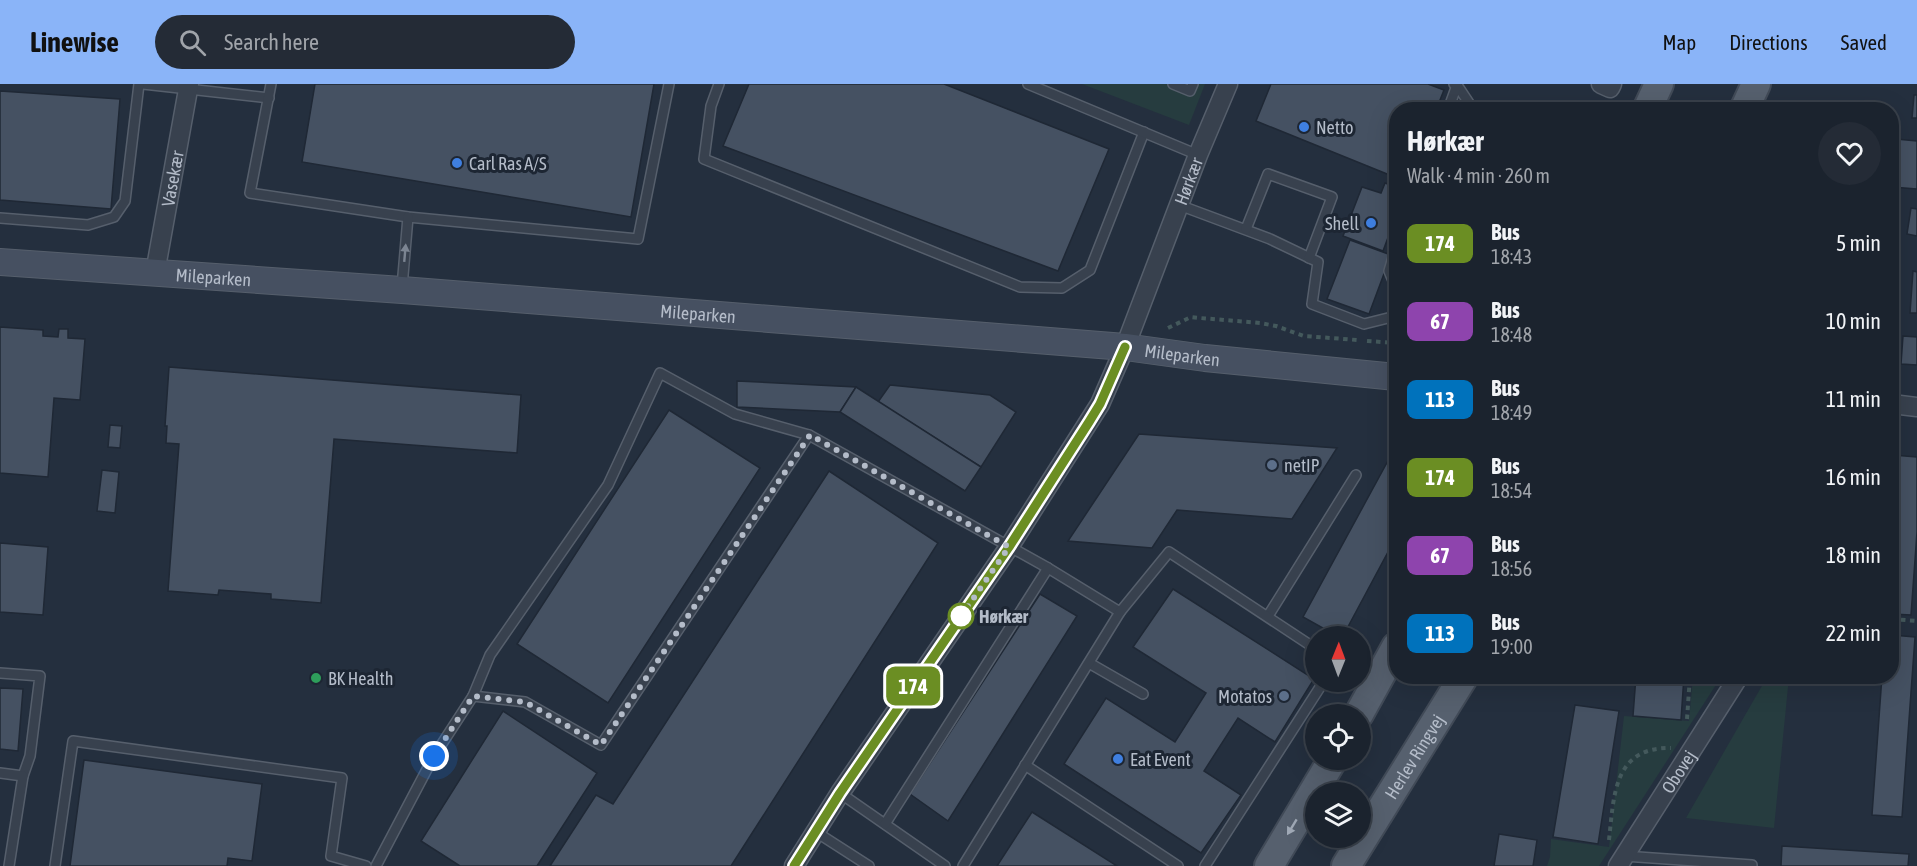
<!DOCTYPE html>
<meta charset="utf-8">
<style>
:root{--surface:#1b232e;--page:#242b36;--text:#f1f3f6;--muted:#a0a4aa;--line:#39404a;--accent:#8ab4f8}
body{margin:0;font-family:"Asap Condensed",sans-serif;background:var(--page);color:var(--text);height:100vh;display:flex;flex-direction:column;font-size:22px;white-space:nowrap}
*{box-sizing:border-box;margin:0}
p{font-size:20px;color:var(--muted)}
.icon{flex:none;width:33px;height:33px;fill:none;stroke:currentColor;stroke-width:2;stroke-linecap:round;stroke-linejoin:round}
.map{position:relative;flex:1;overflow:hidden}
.panel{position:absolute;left:1389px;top:18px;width:510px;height:582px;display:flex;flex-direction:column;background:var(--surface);border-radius:24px;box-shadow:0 6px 24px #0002,0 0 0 2px var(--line)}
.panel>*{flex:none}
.badge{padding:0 12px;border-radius:9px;font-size:21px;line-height:39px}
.needle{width:39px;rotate:1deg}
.tools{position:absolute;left:1305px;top:542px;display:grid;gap:12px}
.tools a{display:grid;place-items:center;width:66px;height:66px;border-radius:50%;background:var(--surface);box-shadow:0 6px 24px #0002,0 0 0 2px var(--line);font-size:30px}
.you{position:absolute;width:30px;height:30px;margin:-15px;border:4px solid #fff;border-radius:50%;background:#1a73e8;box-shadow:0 0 0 9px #1a73e833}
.map>.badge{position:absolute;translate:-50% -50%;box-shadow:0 0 0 3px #fff}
.round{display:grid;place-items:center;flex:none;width:63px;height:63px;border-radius:32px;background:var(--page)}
.summary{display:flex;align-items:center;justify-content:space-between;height:102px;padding:0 18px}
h1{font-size:28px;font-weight:700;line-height:45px}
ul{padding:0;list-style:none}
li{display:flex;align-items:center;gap:18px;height:78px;padding:0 18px}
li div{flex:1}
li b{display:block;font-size:22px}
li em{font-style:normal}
li .badge{min-width:66px;font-weight:700;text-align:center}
header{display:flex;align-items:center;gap:36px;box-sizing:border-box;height:84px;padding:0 30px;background:var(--accent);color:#111}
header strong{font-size:28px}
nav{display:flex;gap:33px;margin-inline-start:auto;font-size:21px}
.search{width:420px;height:54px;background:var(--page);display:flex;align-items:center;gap:15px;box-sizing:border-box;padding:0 21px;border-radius:33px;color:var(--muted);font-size:22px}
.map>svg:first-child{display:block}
.green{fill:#263c3f}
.building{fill:#455162;stroke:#1f2835;stroke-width:1.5}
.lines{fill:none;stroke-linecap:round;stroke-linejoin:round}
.lane-casing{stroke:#565f6c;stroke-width:12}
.street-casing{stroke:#565f6c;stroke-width:21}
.secondary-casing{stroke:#565f6c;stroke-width:28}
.primary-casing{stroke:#414a57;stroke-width:32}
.path{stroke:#44595c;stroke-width:4;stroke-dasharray:4.5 4.5;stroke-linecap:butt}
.lane{stroke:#38414e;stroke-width:9}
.street{stroke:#38414e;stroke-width:18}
.secondary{stroke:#465061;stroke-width:26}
.primary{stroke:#56606e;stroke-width:28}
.oneway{fill:#7c8592}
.oneway2{fill:#a1aab7}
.line-casing{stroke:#fff;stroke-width:14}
.line{stroke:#6b8e23;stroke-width:9}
.walk{stroke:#b4bcc9;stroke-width:6;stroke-dasharray:0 10.8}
.shop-dot{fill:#3f7fe0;stroke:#1d2633;stroke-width:2}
.service-dot{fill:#5c6f8a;stroke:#1d2633;stroke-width:2}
.stop-dot{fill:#fff;stroke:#6b8e23;stroke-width:3}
.leisure-dot{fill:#2e9e5b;stroke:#1d2633;stroke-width:2}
.labels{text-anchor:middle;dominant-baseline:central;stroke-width:6;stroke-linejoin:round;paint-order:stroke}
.poi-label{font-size:18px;fill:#b4bcc9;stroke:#1d2633;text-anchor:start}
.street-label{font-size:18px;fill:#b4bcc9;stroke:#1d2633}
.stop-label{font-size:18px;font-weight:bold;fill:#b4bcc9;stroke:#1d2633;text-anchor:start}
</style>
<header>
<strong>Linewise</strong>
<div class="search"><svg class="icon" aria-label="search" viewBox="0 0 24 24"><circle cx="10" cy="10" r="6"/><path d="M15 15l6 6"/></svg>Search here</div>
<nav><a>Map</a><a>Directions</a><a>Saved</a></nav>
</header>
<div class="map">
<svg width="1917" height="782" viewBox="0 0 1917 782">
<rect width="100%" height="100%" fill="#242f3e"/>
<g class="green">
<polygon points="1082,0 1205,0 1189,41"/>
<polygon points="1693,592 1721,593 1599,782 1547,782 1550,773 1551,755 1609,763 1624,632 1689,637"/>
<polygon points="1765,593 1789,593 1774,744 1686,734 1763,600"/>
</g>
<g class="building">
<polygon points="315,0 654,0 631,133 302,78"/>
<polygon points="749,0 944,0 1109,65 1058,187 723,62"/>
<polygon points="1271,0 1428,0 1444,6 1436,26 1396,26 1396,81 1392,92 1256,37"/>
<polygon points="0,7 120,15 111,125 0,116"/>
<polygon points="1914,11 1917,11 1917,34 1912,34"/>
<polygon points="1896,55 1917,57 1917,105 1892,103"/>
<polygon points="1385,99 1396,103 1396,132 1383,167 1343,152 1362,103 1381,109"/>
<polygon points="1911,124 1917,125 1917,152 1907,150"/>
<polygon points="1350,156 1391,171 1369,230 1327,215"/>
<polygon points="1913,187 1917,188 1917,229 1910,229"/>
<polygon points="0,243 43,246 43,252 58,253 59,245 68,245 68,254 85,255 80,316 54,314 48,393 0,389"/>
<polygon points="1903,252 1917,253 1917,281 1901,280"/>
<polygon points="169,283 521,311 517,369 334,355 321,519 271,515 271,510 219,506 218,511 168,507 179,360 166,359 167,342 165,342"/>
<polygon points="737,297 856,303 840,328 737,323"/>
<polygon points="890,301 990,311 1016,328 981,383 878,318"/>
<polygon points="856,303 981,383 965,407 840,328"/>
<polygon points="669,326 760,384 608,619 517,560"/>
<polygon points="110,341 122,342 120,364 108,363"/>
<polygon points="1139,350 1337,364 1292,435 1177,426 1152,464 1068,457"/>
<polygon points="1396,362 1396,453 1343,552 1337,552 1303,533"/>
<polygon points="1893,371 1917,373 1917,448 1911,531 1892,530 1892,394"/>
<polygon points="102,386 119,388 115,429 97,427"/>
<polygon points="829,387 938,459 731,782 550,782 596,711 613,720"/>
<polygon points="0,459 48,463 43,531 0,528"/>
<polygon points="1173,505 1314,595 1275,658 1238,634 1204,687 1241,711 1201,769 1064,680 1106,614 1175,658 1206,609 1133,563"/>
<polygon points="1040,510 1077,532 948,737 910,710"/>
<polygon points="1892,551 1915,553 1902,733 1872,731 1882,592 1892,592"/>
<polygon points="1636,592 1684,592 1681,636 1633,632"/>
<polygon points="0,604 23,605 18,667 0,665"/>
<polygon points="1575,621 1619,627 1598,760 1553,753"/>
<polygon points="503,627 597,689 537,782 460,782 421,757"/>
<polygon points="84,676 262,700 252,777 228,774 227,782 70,782"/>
<polygon points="1032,728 1117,782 997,782"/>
<polygon points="1499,750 1537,756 1533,782 1494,782"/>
<polygon points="1782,762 1909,770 1908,782 1781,782"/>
</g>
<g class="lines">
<defs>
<g id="lane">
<polyline points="143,0 269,14"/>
<polyline points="271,0 250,109 408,133 638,155 669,0"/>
<polyline points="719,0 711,22 704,75 1020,203 1062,204 1090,186 1144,48"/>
<polyline points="1028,0 1198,71"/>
<polyline points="1173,0 1190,7 1193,0"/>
<polyline points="1454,0 1457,1 1473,25"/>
<polyline points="1448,26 1457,1"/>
<polyline points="1179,121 1270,155 1318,178 1312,220 1364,240 1396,232"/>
<polyline points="0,134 88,141 114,133 125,117 139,0"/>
<polyline points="1246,145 1268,90 1332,113 1309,174"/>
<polyline points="402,203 408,133"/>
<polyline points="1396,204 1389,187 1396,163"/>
<polyline points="1268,532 1356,391"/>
<polyline points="1089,579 1143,610"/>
<polyline points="0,589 40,592 30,672 23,692"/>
<polyline points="473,612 525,618 601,661 809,351 1048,484 1120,528"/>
<polyline points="1025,681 1178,782"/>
<polyline points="0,689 23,692 9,782"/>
<polyline points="840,709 945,782"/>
<polyline points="885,740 1048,484"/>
<polyline points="816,748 869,782"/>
<polyline points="1624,772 1752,781"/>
<polyline points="55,782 73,657 342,694 331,772 366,782"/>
<polyline points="376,782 434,672 473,612 490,571 608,401 660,289 735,330 809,351"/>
<polyline points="963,782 1120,528 1169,468 1316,565"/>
<polyline points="1205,782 1324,597"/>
</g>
<g id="street">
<polyline points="1601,0 1610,4 1612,0"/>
<path id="s1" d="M155,189l34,-189"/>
<polyline points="1892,320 1917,323"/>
<path id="s2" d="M794,782l46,-73 169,-246 91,-143 25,-57 73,-192 30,-71"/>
<path id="s3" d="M1618,782l121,-190"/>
</g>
<g id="secondary">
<path id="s4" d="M0,178l402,28 723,57 80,11 191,19"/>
</g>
<g id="primary">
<polyline points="1647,26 1659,0"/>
<polyline points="1744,26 1756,0"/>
<polyline points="1359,630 1396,563"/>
<polyline points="1269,782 1333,675"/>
<path id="s5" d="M1346,782l118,-190"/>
</g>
</defs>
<use href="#lane" class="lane-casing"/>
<use href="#street" class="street-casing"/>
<use href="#secondary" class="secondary-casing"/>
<use href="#primary" class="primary-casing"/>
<g class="path">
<polyline points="1168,244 1191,233 1200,234 1260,239 1276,242 1304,252 1357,256"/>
<polyline points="1367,257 1396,259"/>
<polyline points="1892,535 1917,537"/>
<polyline points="1390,539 1396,526"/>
<polyline points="1687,635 1690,592"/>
<path d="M1609,756c5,-44 4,-93 62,-92"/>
</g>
<use href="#lane" class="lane"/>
<use href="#street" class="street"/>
<use href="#secondary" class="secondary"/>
<use href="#primary" class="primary"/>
</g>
<defs><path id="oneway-solid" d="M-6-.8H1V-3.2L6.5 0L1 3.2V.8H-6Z" transform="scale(1.5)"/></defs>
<use class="oneway" href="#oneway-solid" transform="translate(405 169) rotate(-85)"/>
<use class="oneway2" href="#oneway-solid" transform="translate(1292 743) rotate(121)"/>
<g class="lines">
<defs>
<polyline id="line" points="794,782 840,709 1009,463 1089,338 1100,320 1125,263"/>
</defs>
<use href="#line" class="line-casing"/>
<use href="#line" class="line"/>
<polyline class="walk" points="434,672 473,612 525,618 601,661 810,351 1009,463 957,538 961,532"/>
</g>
<g class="shop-dot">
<circle cx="1304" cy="43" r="6"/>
<circle cx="457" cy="79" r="6"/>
<circle cx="1371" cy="139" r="6"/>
<circle cx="1118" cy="675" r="6"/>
</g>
<g class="service-dot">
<circle cx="1272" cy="381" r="6"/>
<circle cx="1284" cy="612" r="6"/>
</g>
<circle class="stop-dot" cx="961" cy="532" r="12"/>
<circle class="leisure-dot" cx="316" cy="594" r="6"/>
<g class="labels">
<g class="poi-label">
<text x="1316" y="43">Netto</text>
<text x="469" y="79">Carl Ras A/S</text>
<text x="1359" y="139" text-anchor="end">Shell</text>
<text x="1284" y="381">netIP</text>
<text x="328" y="594">BK Health</text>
<text x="1272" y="612" text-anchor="end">Motatos</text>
<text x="1130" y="675">Eat Event</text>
</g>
<g class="street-label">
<text stroke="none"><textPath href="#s1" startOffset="96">Vasekær</textPath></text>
<text stroke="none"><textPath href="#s2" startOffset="794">Hørkær</textPath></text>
<text stroke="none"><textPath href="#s4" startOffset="214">Mileparken</textPath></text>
<text stroke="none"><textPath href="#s4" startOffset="700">Mileparken</textPath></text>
<text stroke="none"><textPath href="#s4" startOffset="1186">Mileparken</textPath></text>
<text stroke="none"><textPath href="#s5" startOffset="129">Herlev Ringvej</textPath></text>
<text stroke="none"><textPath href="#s3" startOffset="112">Obovej</textPath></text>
</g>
<g class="stop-label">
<text x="979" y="532">Hørkær</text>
</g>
</g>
</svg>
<div class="tools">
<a><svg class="needle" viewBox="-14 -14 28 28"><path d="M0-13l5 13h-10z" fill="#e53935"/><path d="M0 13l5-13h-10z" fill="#a0a4aa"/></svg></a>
<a><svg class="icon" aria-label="locate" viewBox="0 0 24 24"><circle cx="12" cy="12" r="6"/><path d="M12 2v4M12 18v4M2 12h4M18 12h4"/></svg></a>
<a><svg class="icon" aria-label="layers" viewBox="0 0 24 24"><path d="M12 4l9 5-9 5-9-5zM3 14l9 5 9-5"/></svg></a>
</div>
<div class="you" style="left:434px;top:672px"></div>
<b class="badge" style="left:913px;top:602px;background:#6b8e23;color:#fff">174</b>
<section class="panel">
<div class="summary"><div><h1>Hørkær</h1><p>Walk · 4 min · 260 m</p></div><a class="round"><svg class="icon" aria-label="heart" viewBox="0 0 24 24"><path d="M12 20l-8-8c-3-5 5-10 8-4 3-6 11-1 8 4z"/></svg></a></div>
<ul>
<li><span class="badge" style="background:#6b8e23;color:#fff">174</span><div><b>Bus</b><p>18:43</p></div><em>5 min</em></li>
<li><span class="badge" style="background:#8e44ad;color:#fff">67</span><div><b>Bus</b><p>18:48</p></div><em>10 min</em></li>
<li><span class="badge" style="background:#0072bc;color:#fff">113</span><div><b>Bus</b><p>18:49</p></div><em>11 min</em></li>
<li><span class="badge" style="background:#6b8e23;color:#fff">174</span><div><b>Bus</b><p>18:54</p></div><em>16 min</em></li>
<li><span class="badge" style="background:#8e44ad;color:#fff">67</span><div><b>Bus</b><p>18:56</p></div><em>18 min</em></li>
<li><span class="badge" style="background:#0072bc;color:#fff">113</span><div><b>Bus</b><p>19:00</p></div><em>22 min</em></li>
</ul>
</section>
</div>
